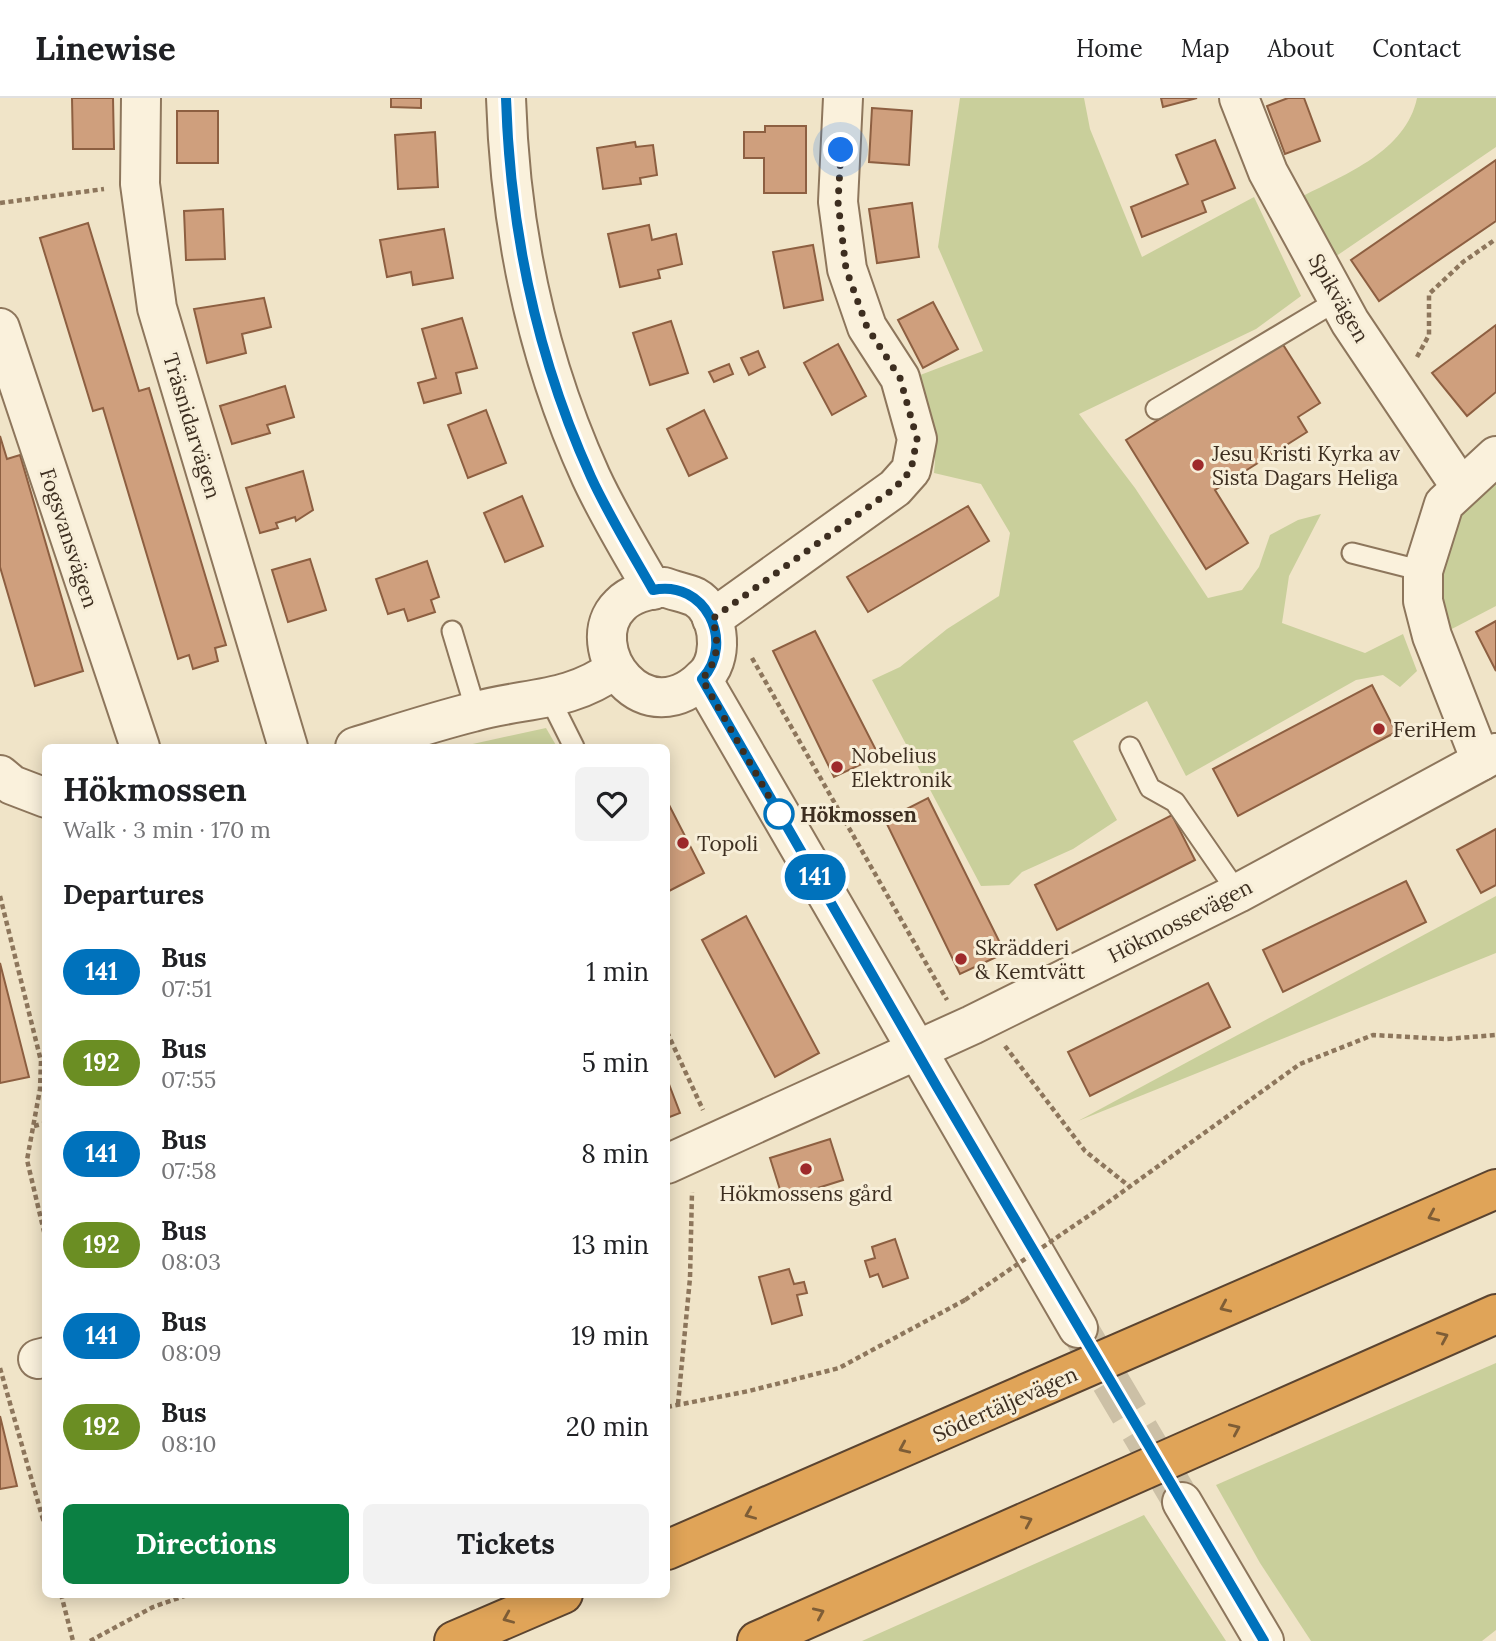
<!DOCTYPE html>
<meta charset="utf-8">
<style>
:root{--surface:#fff;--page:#f2f2f2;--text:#202124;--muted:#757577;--line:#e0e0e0;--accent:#0b8043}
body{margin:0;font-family:Lora,serif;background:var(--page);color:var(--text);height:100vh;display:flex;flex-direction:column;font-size:26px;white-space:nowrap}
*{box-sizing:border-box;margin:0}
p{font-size:23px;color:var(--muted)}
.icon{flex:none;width:38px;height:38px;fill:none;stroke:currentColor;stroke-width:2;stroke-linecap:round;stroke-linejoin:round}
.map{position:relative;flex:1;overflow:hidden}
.panel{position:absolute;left:42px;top:646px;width:628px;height:854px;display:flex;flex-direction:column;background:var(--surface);border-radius:10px;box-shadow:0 4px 18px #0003}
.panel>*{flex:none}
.badge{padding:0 14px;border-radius:23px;font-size:24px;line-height:46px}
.you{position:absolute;width:35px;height:35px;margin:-18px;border:5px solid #fff;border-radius:50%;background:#1a73e8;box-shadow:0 0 0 10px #1a73e833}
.map>.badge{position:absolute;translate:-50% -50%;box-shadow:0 0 0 4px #fff}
h2{padding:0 21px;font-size:26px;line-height:63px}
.round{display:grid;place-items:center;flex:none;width:74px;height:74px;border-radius:10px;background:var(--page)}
.headline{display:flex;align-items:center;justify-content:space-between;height:119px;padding:0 21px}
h1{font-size:33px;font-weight:800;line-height:52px}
.primary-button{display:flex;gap:14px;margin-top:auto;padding:14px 21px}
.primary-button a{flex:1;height:80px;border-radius:10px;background:var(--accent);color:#fff;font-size:28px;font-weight:800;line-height:80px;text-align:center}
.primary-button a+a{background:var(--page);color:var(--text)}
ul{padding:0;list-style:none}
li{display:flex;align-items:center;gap:21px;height:91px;padding:0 21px}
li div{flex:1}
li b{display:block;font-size:26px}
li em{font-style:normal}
li .badge{min-width:77px;font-weight:700;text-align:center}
header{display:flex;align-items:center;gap:42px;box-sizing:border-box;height:98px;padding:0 35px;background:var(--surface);border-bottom:2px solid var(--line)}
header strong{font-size:33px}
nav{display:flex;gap:38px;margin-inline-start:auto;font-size:24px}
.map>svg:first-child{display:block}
.green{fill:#c9cf9b}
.building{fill:#cf9f7d;stroke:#8d5f41;stroke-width:2}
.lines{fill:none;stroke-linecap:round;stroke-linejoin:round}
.tertiary-tunnel{stroke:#ccc0a6;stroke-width:38;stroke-dasharray:38 19;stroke-linecap:butt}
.service-casing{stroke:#8d765c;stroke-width:23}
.minor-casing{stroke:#8d765c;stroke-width:42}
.tertiary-casing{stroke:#8d765c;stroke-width:42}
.motorway-casing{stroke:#5b4430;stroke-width:42}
.path{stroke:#8d765c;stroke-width:4.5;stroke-dasharray:5 3.5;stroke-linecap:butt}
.service{stroke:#faf1dc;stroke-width:19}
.minor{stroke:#faf1dc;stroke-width:38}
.tertiary{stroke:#faf1dc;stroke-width:38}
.motorway{stroke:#e0a458;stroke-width:38}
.path-bridge{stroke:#8d765c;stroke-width:4.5;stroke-dasharray:5 3.5;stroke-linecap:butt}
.oneway{stroke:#7e5d36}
.line-casing{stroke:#fff;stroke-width:16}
.line{stroke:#0072bc;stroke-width:10}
.walk{stroke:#3d2e20;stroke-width:7;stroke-dasharray:0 12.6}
.poi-dot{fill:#9e2a2b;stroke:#f7eed8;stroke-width:2.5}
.stop-dot{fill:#fff;stroke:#0072bc;stroke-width:3.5}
.labels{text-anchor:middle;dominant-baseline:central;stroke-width:6;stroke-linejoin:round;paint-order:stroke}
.street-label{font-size:21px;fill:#3d2e20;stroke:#f7eed8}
.poi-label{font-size:21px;fill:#3d2e20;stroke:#f7eed8;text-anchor:start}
.stop-label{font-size:21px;font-weight:bold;fill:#3d2e20;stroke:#f7eed8;text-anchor:start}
</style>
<header>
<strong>Linewise</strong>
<nav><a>Home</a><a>Map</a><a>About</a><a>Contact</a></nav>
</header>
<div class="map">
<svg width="1496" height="1543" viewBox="0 0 1496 1543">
<rect width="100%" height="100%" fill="#f0e4c8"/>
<g class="green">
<path d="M960,0h124l6,31 52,128 112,-60 47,99 -45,33 -177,85 56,74 73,110 34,-8 17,-23 11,-32 28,-15 23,-6 -32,62 -7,47 83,30 38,-19 14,37 -17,16 -17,-12 -27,5 -170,96 -39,-75 -74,40 44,79 -44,29 -51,23 -13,13 -28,1 -109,-206 28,-13 47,-38 52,-33 11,-63 -29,-49 -47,-11c4,-37 -3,-64 -19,-96l68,-26 -45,-104z"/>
<path d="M1417,0h79v49l-167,114 -26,-65c43,-22 103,-45 114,-98z"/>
<polygon points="1496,376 1496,508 1446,534 1439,506 1445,433"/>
<polygon points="546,630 557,649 459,649"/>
<polygon points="1496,798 1496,855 1078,1023"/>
<polygon points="1496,1265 1496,1532 1482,1543 1311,1543 1260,1465 1216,1387"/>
<polygon points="1144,1417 1226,1543 862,1543 1131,1423"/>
</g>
<g class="building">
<polygon points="72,0 113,0 114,51 73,51"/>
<polygon points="391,0 421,0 421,10 391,9"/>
<polygon points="1161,0 1197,0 1163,9"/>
<polygon points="1288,0 1304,0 1320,43 1285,56 1267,8"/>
<polygon points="872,10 912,13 909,67 869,64"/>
<rect x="177" y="13" width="41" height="52"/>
<polygon points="765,28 806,28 806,95 764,95 764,60 744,60 744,34 765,34"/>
<polygon points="435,34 438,89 398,91 395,37"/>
<polygon points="1215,42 1235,90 1202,103 1206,114 1142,139 1131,109 1188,86 1176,57"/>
<polygon points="635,44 636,49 653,47 657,77 640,80 641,86 603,91 597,50"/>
<polygon points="1496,62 1496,123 1379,203 1351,162"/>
<polygon points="912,105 919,159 877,165 869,111"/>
<polygon points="223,111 225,161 186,162 184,113"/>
<polygon points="88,125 139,293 149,290 226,547 215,550 218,563 193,571 189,557 178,561 103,310 93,313 40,140"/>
<polygon points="649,127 652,142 676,136 682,166 658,172 660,180 620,189 608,136"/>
<polygon points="444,131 453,180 413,187 411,174 387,179 380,142"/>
<polygon points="813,147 823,202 784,210 773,154"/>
<polygon points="264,200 271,229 242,236 246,255 207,265 194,211"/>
<polygon points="933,204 958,251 923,270 898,222"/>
<polygon points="462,220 477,270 456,275 461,295 424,305 418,285 436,280 422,231"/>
<polygon points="671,223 688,275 650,287 633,235"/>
<polygon points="1496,227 1496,294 1467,318 1432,275"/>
<polygon points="1282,245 1320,305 1298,319 1307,334 1215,392 1248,445 1206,471 1126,342"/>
<polygon points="838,246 866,298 832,317 804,265"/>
<polygon points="758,253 765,269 749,277 741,260"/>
<polygon points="729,266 733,276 714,284 709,274"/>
<polygon points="285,288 294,319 267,327 270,335 232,346 220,308"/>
<polygon points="486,312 506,365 468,380 448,327"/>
<polygon points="704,312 727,360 689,378 667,331"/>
<polygon points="0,338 7,361 20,357 83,573 35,588 0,469"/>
<polygon points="303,373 313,412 296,423 295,419 276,425 278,430 260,435 246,390"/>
<polygon points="522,398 543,448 505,464 484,415"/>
<polygon points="968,408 989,443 868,514 847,479"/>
<polygon points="310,461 326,512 288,524 272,472"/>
<polygon points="427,463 439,499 431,502 435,514 408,523 404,511 388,516 376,481"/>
<polygon points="1496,523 1496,573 1476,534"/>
<polygon points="815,533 879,658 834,679 773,553"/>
<polygon points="1372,587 1396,634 1238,718 1213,671"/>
<polygon points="928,700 1005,855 960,876 885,722"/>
<polygon points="667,703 704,775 667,794"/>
<polygon points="1172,717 1195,762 1057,832 1035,787"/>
<polygon points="1496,731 1496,787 1481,795 1457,752"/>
<polygon points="1406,783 1426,824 1283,894 1263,852"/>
<polygon points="746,818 819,955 775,979 702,842"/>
<polygon points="0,865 29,979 0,985"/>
<polygon points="1208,885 1230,929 1090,998 1068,954"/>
<polygon points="667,981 680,1015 667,1020"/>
<polygon points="830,1041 843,1082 783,1101 770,1060"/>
<polygon points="895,1141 908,1180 883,1189 878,1176 870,1179 865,1163 875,1160 872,1149"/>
<polygon points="789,1171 794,1186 804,1184 807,1195 797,1197 802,1217 772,1226 759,1179"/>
<polygon points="0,1318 17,1388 0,1391"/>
</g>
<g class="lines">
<polyline class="tertiary-tunnel" points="1081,1234 1182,1404"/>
<defs>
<g id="service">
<polyline points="1156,311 1338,202"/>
<polyline points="1352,455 1423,473"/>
<polyline points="452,533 476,613"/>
<polyline points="550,601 574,649"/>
<polyline points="1130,649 1150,690 1175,704 1238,795"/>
</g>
<g id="minor">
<polyline points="141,0 140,86 157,210 288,649"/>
<polyline points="1239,0 1268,74 1350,224 1460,388"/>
<polyline points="0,230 140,649"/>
<polyline points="712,521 895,390 911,372 917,341 900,280 867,229 847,171 838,104 843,0"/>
<polyline points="1481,663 1432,538 1423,503 1423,473 1444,406 1496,358"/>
<polyline points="667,1066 972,927 1238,795 1496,655"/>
<polyline points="38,1261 46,1259"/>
</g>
<g id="tertiary">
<path d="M506,0c4,130 31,260 85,379 18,39 41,76 62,113"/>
<path d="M664,489c10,4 22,6 31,10 24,13 29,58 12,77 -62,67 -129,-28 -87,-69 11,-12 29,-15 44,-18z"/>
<polyline points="702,581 1078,1230"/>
<path d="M355,649c39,-12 78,-25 118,-35 53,-15 95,-9 142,-43"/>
<polyline points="0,677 12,687 46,700"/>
<polyline points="1182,1404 1264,1543"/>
</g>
<g id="motorway">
<polyline points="667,1452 1496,1091"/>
<polyline points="454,1543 563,1496"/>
<polyline points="757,1543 1496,1216"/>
</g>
</defs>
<use href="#service" class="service-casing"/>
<use href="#minor" class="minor-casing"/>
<use href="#tertiary" class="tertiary-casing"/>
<use href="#motorway" class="motorway-casing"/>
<g class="path">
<polyline points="0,105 104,91"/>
<polyline points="1417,259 1429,237 1429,196 1463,164 1496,141"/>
<polyline points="752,560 947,902"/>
<polyline points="0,798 41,963 40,991 27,1062 46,1142"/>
<polyline points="667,934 703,1012"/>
<polyline points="1005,948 1085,1053 1129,1088"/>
<polyline points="34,1028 46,1025"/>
<polyline points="1100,1110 1300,966 1373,937 1446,941 1496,937"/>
<polyline points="0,1270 42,1418 46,1417"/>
<polyline points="678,1306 690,1180 692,1094"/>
<polyline points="667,1309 749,1293 839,1270 965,1202"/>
<polyline points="42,1418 46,1431"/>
<polyline points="61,1496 73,1543"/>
<polyline points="90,1543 153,1509 190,1496"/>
</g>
<use href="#service" class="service"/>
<use href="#minor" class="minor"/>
<use href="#tertiary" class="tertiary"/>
<use href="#motorway" class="motorway"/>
<polyline class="path-bridge" points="965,1202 1100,1110"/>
</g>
<defs><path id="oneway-chevron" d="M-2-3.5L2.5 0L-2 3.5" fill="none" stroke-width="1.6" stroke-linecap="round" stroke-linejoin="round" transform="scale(1.75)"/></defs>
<g class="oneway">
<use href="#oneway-chevron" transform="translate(1433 1118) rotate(156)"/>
<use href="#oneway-chevron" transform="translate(1225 1209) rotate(156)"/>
<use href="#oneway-chevron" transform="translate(1443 1239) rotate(-24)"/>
<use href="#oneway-chevron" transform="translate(1235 1331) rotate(-24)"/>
<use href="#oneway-chevron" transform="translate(904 1350) rotate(156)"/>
<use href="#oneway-chevron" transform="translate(750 1416) rotate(157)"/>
<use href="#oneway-chevron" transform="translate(1027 1423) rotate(-24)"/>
<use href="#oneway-chevron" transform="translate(819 1515) rotate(-24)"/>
<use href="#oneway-chevron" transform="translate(508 1520) rotate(157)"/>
</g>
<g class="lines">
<defs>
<path id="line" d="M506,0c4,130 31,260 85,379 18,39 41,76 62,113 52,-11 83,52 49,89l235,408 327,554"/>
</defs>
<use href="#line" class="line-casing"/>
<use href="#line" class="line"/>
<path class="walk" d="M779,716l4,7 -81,-142c16,-17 18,-38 10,-60l183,-131 16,-18 6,-31 -17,-61 -33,-51 -21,-58 -8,-67 3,-52"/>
</g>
<g class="poi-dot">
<circle cx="1198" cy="367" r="7"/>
<circle cx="1379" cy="631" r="7"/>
<circle cx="837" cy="669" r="7"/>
<circle cx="683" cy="745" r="7"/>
<circle cx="961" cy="861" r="7"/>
<circle cx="806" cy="1071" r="7"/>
</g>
<circle class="stop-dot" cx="779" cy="716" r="14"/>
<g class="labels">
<g class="street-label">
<text transform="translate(1339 200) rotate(60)">Spikvägen</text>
<text transform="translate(192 328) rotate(73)">Träsnidarvägen</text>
<text transform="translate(69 440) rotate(72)">Fogsvansvägen</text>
<text transform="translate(1180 823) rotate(-27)">Hökmossevägen</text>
<text transform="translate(1005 1306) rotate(-24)">Södertäljevägen</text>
</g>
<g class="poi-label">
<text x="1212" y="355">Jesu Kristi Kyrka av<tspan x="1212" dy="24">Sista Dagars Heliga</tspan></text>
<text x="1393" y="631">FeriHem</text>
<text x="851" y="657">Nobelius<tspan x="851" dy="24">Elektronik</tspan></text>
<text x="697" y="745">Topoli</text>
<text x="975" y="849">Skrädderi<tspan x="975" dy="24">&amp; Kemtvätt</tspan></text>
<text x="806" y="1095" text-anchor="middle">Hökmossens gård</text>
</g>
<g class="stop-label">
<text x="800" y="716">Hökmossen</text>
</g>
</g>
</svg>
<div class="you" style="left:841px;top:52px"></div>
<b class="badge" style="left:815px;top:779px;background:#0072bc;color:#fff">141</b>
<section class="panel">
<div class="headline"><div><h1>Hökmossen</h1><p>Walk · 3 min · 170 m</p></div><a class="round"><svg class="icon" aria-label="heart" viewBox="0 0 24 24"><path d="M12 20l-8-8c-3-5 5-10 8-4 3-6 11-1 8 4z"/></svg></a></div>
<h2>Departures</h2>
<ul>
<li><span class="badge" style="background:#0072bc;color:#fff">141</span><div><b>Bus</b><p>07:51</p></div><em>1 min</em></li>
<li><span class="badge" style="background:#6b8e23;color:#fff">192</span><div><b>Bus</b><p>07:55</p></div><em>5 min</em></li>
<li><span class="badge" style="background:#0072bc;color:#fff">141</span><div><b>Bus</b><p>07:58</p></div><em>8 min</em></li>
<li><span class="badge" style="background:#6b8e23;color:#fff">192</span><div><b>Bus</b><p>08:03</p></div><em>13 min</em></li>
<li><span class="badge" style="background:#0072bc;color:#fff">141</span><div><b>Bus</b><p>08:09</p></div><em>19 min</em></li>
<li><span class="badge" style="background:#6b8e23;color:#fff">192</span><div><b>Bus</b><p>08:10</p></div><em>20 min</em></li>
</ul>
<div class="primary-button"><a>Directions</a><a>Tickets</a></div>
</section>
</div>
